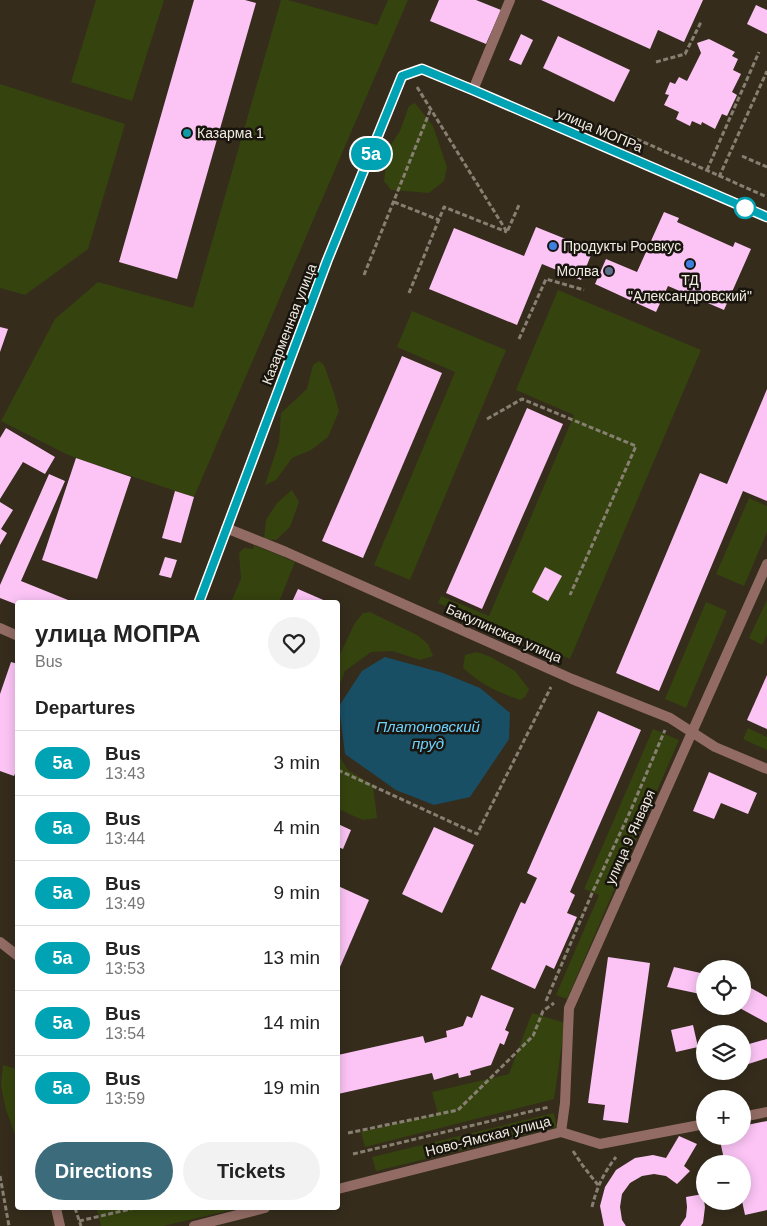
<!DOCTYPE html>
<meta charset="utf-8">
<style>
:root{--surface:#fff;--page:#f2f2f2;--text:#222;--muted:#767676;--line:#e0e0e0;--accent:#3c6c7b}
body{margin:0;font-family:Arial,sans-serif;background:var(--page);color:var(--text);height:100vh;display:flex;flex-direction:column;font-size:19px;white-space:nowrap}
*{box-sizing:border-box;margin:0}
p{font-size:16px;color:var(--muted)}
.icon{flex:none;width:28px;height:28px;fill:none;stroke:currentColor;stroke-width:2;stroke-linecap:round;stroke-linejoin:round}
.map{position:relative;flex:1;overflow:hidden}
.panel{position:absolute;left:15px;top:600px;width:325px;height:610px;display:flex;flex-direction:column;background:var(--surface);border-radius:5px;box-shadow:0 2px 12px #0003}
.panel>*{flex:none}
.badge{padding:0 10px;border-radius:16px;font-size:18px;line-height:32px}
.fabs{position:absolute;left:696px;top:960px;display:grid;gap:10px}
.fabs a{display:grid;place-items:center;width:55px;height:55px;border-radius:50%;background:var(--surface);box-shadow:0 2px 12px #0003;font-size:25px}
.map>.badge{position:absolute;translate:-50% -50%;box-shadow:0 0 0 2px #fff}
h2{padding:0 20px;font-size:19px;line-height:45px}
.round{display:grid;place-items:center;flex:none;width:52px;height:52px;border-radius:26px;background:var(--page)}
.headline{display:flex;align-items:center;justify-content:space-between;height:85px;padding:0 20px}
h1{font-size:24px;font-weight:700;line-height:38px}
.action{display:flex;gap:10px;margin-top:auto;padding:10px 20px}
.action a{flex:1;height:58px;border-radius:30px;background:var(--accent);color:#fff;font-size:20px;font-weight:700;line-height:58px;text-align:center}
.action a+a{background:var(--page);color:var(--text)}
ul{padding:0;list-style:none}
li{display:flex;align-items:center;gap:15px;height:65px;padding:0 20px;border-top:1px solid var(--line)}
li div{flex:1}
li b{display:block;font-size:19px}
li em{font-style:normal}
li .badge{min-width:55px;font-weight:700;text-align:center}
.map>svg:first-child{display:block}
.green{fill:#35430e}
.water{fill:#194f65}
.building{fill:#fbc4f5}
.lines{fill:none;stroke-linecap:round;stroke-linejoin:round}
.path{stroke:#878072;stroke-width:3;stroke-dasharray:5 2.5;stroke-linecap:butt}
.service{stroke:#926c64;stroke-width:10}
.minor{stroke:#926c64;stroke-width:10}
.tertiary{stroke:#926c64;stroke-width:10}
.line-casing{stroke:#fff;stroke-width:11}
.line{stroke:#00a3b4;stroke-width:8}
.culture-dot{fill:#0f9aa8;stroke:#19150e;stroke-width:2}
.stop-dot{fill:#fff;stroke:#00a3b4;stroke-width:2.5}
.shop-dot{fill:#3f7fe0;stroke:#19150e;stroke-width:2}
.service-dot{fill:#5c6f8a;stroke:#19150e;stroke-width:2}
.labels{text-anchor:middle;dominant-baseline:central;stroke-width:5;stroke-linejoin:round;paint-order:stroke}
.street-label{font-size:14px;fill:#f1ece2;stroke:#19150e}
.poi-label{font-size:14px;fill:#f1ece2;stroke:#19150e;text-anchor:start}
.water-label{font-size:15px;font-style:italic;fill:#6cd2fe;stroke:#19150e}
</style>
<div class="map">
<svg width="767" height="1226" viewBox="0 0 767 1226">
<rect width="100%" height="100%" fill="#352c1c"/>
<g class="green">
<polygon points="96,0 164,0 132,101 71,82"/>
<polygon points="281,0 288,0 377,25 388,0 408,0 194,497 76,458 64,453 1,421 55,319 98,282 193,308"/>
<polygon points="0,84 125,124 88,249 25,295 0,288"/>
<polygon points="415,103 433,126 447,167 444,181 429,193 391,190 384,181 388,149 400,131 409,106"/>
<polygon points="558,290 701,350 570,659 438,603 441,596 489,616 574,415 516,390"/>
<polygon points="412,311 506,350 410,580 374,565 455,372 397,347"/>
<polygon points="319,361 324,365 333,390 339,411 328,437 311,450 292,458 276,480 265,485 279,442 281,413 307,389 313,365"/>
<polygon points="292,490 299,502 290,527 276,540 264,539 266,520 277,503"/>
<polygon points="749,498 767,506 767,532 744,586 716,574"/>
<polygon points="254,545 295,562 279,602 231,602 241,579 239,553 244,548 253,549"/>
<polygon points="767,600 767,635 762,645 749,638"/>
<polygon points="706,602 727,611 686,708 665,699"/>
<polygon points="370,612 417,635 428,644 433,656 420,660 392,651 371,652 345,671 338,689 338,658 355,623 363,613"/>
<path d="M477,652l14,5 24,14 14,18 -4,8 -5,3c-25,-9 -38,-15 -57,-32l2,-13z"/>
<polygon points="748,728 767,737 767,750 743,739"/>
<polygon points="653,729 679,740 567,999 556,995 599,895 584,889"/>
<polygon points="338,754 348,770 373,785 377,818 363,820 338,809"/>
<polygon points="532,1013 565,1023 554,1099 365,1147 361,1132 438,1114 432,1092 509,1074"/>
<polygon points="3,1065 17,1069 17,1140 6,1110 1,1085"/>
<polygon points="554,1113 557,1127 376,1171 372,1157"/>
<polygon points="109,1208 240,1208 163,1226 101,1226 97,1210"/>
</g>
<polygon class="water" points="385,657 443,673 480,688 510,713 509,739 470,797 434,805 396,790 345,754 339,706 362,671"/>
<g class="building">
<polygon points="194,0 245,0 256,3 177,279 119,262"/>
<polygon points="439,0 476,0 501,10 486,44 430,21"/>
<polygon points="541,0 703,0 684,42 658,30 650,49"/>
<polygon points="756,5 767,10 767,34 747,24"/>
<polygon points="521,34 533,40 521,65 509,60"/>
<polygon points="558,36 630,70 614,102 543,68"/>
<polygon points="709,39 735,52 732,56 738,59 733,70 741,74 732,92 737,95 727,116 722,114 715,129 702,122 701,125 692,121 690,126 676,119 679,112 664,105 669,95 665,94 670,82 675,84 679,77 687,81 701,53 697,43"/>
<polygon points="664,212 679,218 677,222 733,247 735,242 751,249 724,310 668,286 656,312 595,284 606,259 637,272"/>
<polygon points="536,227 593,250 581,280 542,264 517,325 429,289 454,228 524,256"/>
<polygon points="0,327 8,329 0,352"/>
<polygon points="402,356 442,373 363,558 322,541"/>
<polygon points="767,389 767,501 743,491 659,691 616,673 700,473 727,484"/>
<polygon points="527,408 563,424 482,609 446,593"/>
<polygon points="6,428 55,457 45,474 23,462 0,499 0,438"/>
<polygon points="76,458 131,477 97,579 42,560"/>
<polygon points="49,474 65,481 21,581 73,602 18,602 18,605 0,598 0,585"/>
<polygon points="175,491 194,497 181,543 162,538"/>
<polygon points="0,502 13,510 1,529 7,533 0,545"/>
<polygon points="165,557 177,560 171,578 159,575"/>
<polygon points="545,567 562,576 548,601 532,592"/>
<polygon points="298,589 328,602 292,602"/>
<polygon points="11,662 18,664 18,767 14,776 0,771 0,694"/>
<polygon points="767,675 767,729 747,720"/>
<polygon points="598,711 641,730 570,892 575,895 567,913 577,917 554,969 546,965 535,989 491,969 521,902 525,904 537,878 527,873"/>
<polygon points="709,772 757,793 748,814 721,803 714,819 693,811"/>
<polygon points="338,824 351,830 343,849 338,847"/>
<polygon points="434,827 474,845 442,913 402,894"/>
<polygon points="338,886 369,900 340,967 338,966"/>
<polygon points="608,957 650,963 628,1123 603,1120 605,1105 588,1103"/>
<polygon points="674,967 705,974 705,995 667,987"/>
<polygon points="742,983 767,997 767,1023 736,1006 742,1006"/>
<polygon points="481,995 514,1008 505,1030 509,1032 504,1045 500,1043 491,1065 470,1071 471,1075 459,1078 458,1073 434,1080 432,1073 338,1094 338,1055 423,1036 425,1043 447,1037 446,1031 463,1026 467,1016 472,1018"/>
<polygon points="693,1025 698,1047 676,1052 671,1030"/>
<polygon points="767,1039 767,1058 742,1066 742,1046"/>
<polygon points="767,1121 767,1210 745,1215 742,1201 742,1164 725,1164 719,1136 742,1136 742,1126"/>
<polygon points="679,1136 697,1144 684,1166 690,1171 677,1184 666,1176 654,1174 642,1176 630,1183 622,1194 620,1207 622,1220 626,1226 604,1226 600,1206 605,1187 616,1170 635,1158 653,1155 666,1158"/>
<polygon points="703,1194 705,1207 703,1223 701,1226 680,1226 686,1217 687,1207 686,1197"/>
</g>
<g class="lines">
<g class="path">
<polyline points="656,62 685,54 701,22"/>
<polyline points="417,87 507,232 519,205"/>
<polyline points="623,133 767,197"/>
<polyline points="742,156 767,167"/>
<polyline points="707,170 759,52"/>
<polyline points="719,177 767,71"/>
<polyline points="394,202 439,220"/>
<polyline points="364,275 430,111"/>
<polyline points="409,293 444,207 507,232"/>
<polyline points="519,339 546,279 584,290"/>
<polyline points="487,419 522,399 636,446 570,595"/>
<polyline points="338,770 477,834 551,687"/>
<polyline points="546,1001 593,891 630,812 665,730"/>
<polyline points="348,1133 458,1110 533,1036 543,1011 554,1003"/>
<polyline points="573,1151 583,1166 598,1185"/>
<polyline points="353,1154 549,1107"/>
<polyline points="0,1176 9,1226"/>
<path d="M592,1207c5,-20 11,-33 24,-50"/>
<polyline points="75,1208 81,1226"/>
<polyline points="79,1221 135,1208"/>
</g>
<g class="service">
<polyline points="473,90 510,0"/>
<polyline points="0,628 18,636"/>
</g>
<g class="minor">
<polyline points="226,528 286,552 572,679 670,718 715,747 767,769"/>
<polyline points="0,942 18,956"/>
<polyline points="742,1117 767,1112"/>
<polyline points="561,1132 565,1103 569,1008 767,564"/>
<polyline points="338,1189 561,1132 600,1144 705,1124"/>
<polyline points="194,1226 265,1208"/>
</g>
<g class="tertiary">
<polyline points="199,602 327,261 402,77 421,69 473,90 767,217"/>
<polyline points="56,1208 60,1226"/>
</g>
</g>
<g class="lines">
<defs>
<polyline id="line" points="199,602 327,261 402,76 422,69 473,90 767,217"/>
</defs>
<use href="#line" class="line-casing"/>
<use href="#line" class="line"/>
</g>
<circle class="culture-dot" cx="187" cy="133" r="5"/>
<circle class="stop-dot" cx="745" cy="208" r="10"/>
<g class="shop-dot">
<circle cx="553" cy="246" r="5"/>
<circle cx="690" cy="264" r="5"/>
</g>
<circle class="service-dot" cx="609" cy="271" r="5"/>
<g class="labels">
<g class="street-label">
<text transform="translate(600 130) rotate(23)">улица МОПРа</text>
<text transform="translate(289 324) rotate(-69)">Казарменная улица</text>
<text transform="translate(504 633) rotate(24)">Бакулинская улица</text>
<text transform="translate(630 837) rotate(-66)">улица 9 Января</text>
<text transform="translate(488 1136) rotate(-14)">Ново-Ямская улица</text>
</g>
<g class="poi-label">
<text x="197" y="133">Казарма 1</text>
<text x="563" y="246">Продукты Росвкус</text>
<text x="599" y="271" text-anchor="end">Молва</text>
<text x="690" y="280" text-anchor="middle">ТД<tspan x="690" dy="16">"Александровский"</tspan></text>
</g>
<g class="water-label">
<text x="428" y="726">Платоновский<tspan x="428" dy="17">пруд</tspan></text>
</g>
</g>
</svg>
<div class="fabs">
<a><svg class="icon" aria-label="locate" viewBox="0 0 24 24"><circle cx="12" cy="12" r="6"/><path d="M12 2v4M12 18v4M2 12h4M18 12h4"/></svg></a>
<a><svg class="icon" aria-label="layers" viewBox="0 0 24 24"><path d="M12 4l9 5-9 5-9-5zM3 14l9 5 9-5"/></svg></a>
<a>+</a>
<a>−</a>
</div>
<b class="badge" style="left:371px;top:154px;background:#00a3b4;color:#fff">5а</b>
<section class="panel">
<div class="headline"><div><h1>улица МОПРА</h1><p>Bus</p></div><a class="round"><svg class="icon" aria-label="heart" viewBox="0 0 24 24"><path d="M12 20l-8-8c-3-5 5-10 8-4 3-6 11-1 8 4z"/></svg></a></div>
<h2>Departures</h2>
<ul>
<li><span class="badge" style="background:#00a3b4;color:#fff">5а</span><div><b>Bus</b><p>13:43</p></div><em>3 min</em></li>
<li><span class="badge" style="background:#00a3b4;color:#fff">5а</span><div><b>Bus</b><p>13:44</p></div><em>4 min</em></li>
<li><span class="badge" style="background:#00a3b4;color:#fff">5а</span><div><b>Bus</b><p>13:49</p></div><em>9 min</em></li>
<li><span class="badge" style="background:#00a3b4;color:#fff">5а</span><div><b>Bus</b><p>13:53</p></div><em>13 min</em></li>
<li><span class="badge" style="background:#00a3b4;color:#fff">5а</span><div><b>Bus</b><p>13:54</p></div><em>14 min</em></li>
<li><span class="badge" style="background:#00a3b4;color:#fff">5а</span><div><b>Bus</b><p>13:59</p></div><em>19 min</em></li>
</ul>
<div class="action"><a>Directions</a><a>Tickets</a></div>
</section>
</div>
